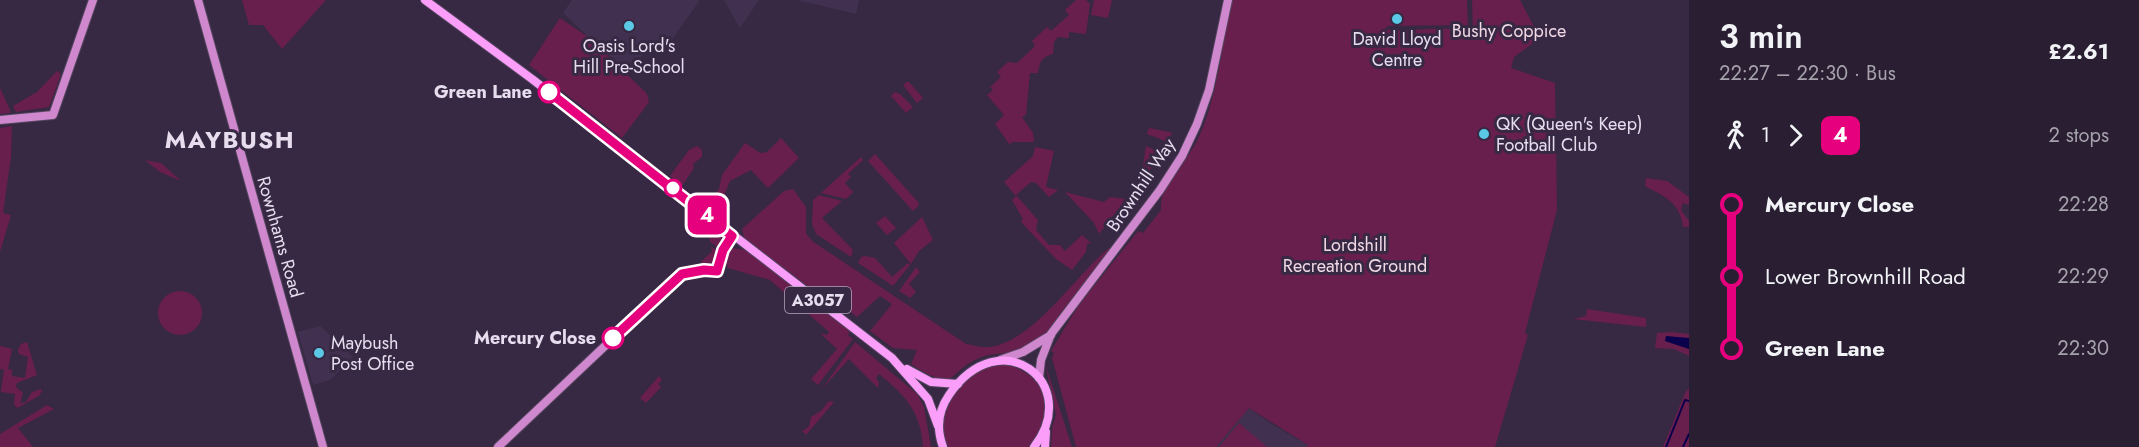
<!DOCTYPE html>
<meta charset="utf-8">
<style>
:root{--surface:#291e32;--page:#31273a;--text:#f1f3f6;--muted:#a5a2ac}
body{margin:0;font-family:Jost,sans-serif;background:var(--page);color:var(--text);height:100vh;display:flex;flex-direction:column;font-size:22px;white-space:nowrap}
*{box-sizing:border-box;margin:0}
p{font-size:20px;color:var(--muted)}
.icon{flex:none;width:33px;height:33px;fill:none;stroke:currentColor;stroke-width:2;stroke-linecap:round;stroke-linejoin:round}
.map{position:relative;flex:1;overflow:hidden}
.drawer{display:flex;flex-direction:column;background:var(--surface);width:450px}
.drawer>*{flex:none}
.badge{padding:0 12px;border-radius:9px;font-size:21px;line-height:39px}
.map>.badge{position:absolute;translate:-50% -50%;box-shadow:0 0 0 3px #fff}
.legs{display:flex;align-items:center;gap:9px;height:66px;padding:0 30px;font-size:20px}
.legs p{margin-inline-start:auto}
.head{display:flex;align-items:center;justify-content:space-between;height:102px;padding:0 30px}
h1{font-size:33px;font-weight:600;line-height:45px}
ul{padding:0 30px;list-style:none}
li{display:flex;align-items:center;gap:21px;height:72px;font-size:22px}
li i{display:grid;place-items:center;width:9px;height:100%;margin:0 8px;background:currentColor}
li i::after{content:'';width:15px;height:15px;margin:-8px;border:4px solid;border-radius:50%;background:var(--surface)}
li p{margin-inline-start:auto}
li:first-child i{background:linear-gradient(#0000 50%,currentColor 0)}
li:last-child i{background:linear-gradient(currentColor 50%,#0000 0)}
main{display:flex;flex:1;min-height:0}
.map>svg:first-child{display:block}
.built{fill:#423050}
.green{fill:#681f4d}
.water{fill:#0b004b}
.lines{fill:none;stroke-linecap:round;stroke-linejoin:round}
.stream{stroke:#0b004b;stroke-width:2}
.secondary-casing{stroke:#53455e;stroke-width:10}
.primary-casing{stroke:#53455e;stroke-width:10}
.secondary{stroke:#cf87cd;stroke-width:8}
.primary{stroke:#fb9efa;stroke-width:8}
.line-1-casing{stroke:#fff;stroke-width:14}
.line-1{stroke:#e6007e;stroke-width:9}
.poi-dot{fill:#5bc8e6;stroke:#372843;stroke-width:2}
.stop-1-dot{fill:#fff;stroke:#e6007e;stroke-width:3}
.labels{text-anchor:middle;dominant-baseline:central;stroke-width:6;stroke-linejoin:round;paint-order:stroke}
.shield{fill:#372843;stroke:#b2a7bb;stroke-width:1.5}
.shield-label{font-size:16px;font-weight:bold;fill:#e6ddee}
.park-label{font-size:18px;fill:#f0d8e4;stroke:#372843}
.poi-label{font-size:18px;fill:#e6ddee;stroke:#372843}
.stop-label{font-size:18px;font-weight:bold;fill:#e6ddee;stroke:#372843;text-anchor:end}
.street-label{font-size:18px;fill:#e6ddee;stroke:#372843}
.district-label{font-size:24px;font-weight:bold;letter-spacing:1.5px;fill:#e6ddee;stroke:#372843}
</style>
<main>
<div class="map">
<svg width="1689" height="447" viewBox="0 0 1689 447">
<rect width="100%" height="100%" fill="#372843"/>
<g class="built">
<polygon points="572,0 700,0 668,45 651,44 628,74 563,13"/>
<polygon points="724,0 759,0 740,28"/>
<polygon points="797,0 859,0 856,14"/>
<polygon points="320,326 353,357 330,380 313,385 298,332"/>
<polygon points="1249,408 1270,423 1311,447 1216,447"/>
</g>
<g class="green">
<polygon points="242,0 326,0 282,49 263,25 249,25"/>
<path d="M1076,0h10l4,4 -4,30 -17,-2v6l-11,-1 -4,5 -1,12c-12,3 -13,8 -15,19h-8l-4,42 -4,2 11,16 1,9h-22l-2,3 -15,-21 9,-9 -17,-20 6,-5 -3,-3 11,-10 -4,-5 11,-10 9,1 18,-17 -3,-5 15,-14 4,4 18,-16 -4,-5z"/>
<polygon points="1094,0 1112,0 1108,18 1091,15"/>
<path d="M1231,0h236l1,25 -80,1 -4,3c22,4 44,-2 66,0 8,0 15,5 23,3l-1,-32h48l20,38 -26,19 -3,11 44,15 2,127 -32,123 3,2 -33,112h-188l1,-2 -59,-37 -33,39h-140l-24,-89 2,-5 -3,-2 27,-45 60,-75 5,2 18,-23c-2,-24 22,-45 34,-65 22,-41 27,-100 36,-145z"/>
<polygon points="560,18 591,39 647,94 649,102 622,138 529,65"/>
<polygon points="57,71 61,74 49,107 16,112 13,106 37,92"/>
<polygon points="908,81 923,98 917,103 903,85"/>
<polygon points="0,88 10,110 10,113 0,114"/>
<polygon points="895,92 900,94 913,107 906,113 891,96"/>
<polygon points="12,126 11,157 3,213 11,215 0,252 0,128"/>
<polygon points="1149,128 1169,132 1172,133 1168,142 1147,134"/>
<polygon points="781,138 799,158 768,188 751,170 730,181 717,213 707,205 719,189 722,175 745,143 760,153 767,152"/>
<polygon points="697,146 702,150 702,157 693,164 694,168 682,186 670,176 689,150"/>
<polygon points="1146,146 1157,151 1159,156 1140,185"/>
<polygon points="1035,147 1054,151 1046,187 1058,190 1049,197 1036,183 1031,182 1016,195 1038,220 1036,230 1049,245 1060,245 1065,251 1082,235 1091,243 1087,244 1086,252 1072,270 1056,259 1021,222 1023,219 1012,200 1016,196 1004,182 1033,156"/>
<polygon points="875,154 918,202 919,205 913,211 868,161"/>
<polygon points="861,157 863,160 848,174 851,177 845,183 853,192 846,199 821,193"/>
<polygon points="145,160 161,163 181,181 160,172"/>
<path d="M1646,178l21,3 22,16v8l-6,-2 -2,7 8,11v6h-6c-3,-25 -18,-30 -38,-41z"/>
<path d="M793,189l13,18v26l6,8 154,103c7,1 16,4 23,3 43,-4 88,-73 120,-99l5,1c-22,28 -61,87 -92,101 -13,5 -27,2 -40,7 -38,14 -21,39 -71,7l6,-14 -24,-2 -23,-17 22,-27 -12,-8 -23,21 -18,-14 -13,-3 -82,-62 -2,-9 42,-38z"/>
<polygon points="1065,192 1104,202 1110,197 1126,199 1099,234 1094,223"/>
<polygon points="819,195 842,201 822,218 853,250 851,257 816,234 812,224 813,200"/>
<polygon points="885,216 896,228 887,235 876,223"/>
<polygon points="922,217 933,240 919,251 911,264 894,243"/>
<polygon points="713,226 723,234 719,248 710,242 709,229"/>
<path d="M711,247l7,3c-3,8 -6,15 -15,16l-2,-4 11,-11z"/>
<polygon points="731,248 747,250 850,331 848,335 853,339 818,385 811,379 837,349 820,333 827,335 829,332 770,280 728,268 725,260"/>
<polygon points="865,256 875,258 892,277 908,263 910,265 893,286 858,263 861,257"/>
<polygon points="916,267 920,272 909,284 916,292 910,298 899,291"/>
<circle cx="180" cy="313" r="22"/>
<polygon points="1587,309 1646,318 1646,327 1573,319 1586,316"/>
<polygon points="1672,332 1689,334 1689,338 1665,341 1689,349 1689,356 1674,349 1655,348 1657,333"/>
<polygon points="27,342 37,375 17,383 16,387 23,393 20,403 26,402 32,392 41,389 42,391 39,396 17,408 14,404 15,394 1,392 0,397 4,370 0,369 0,346 12,349 8,369 12,370 12,376 25,378 28,357 19,354 18,350 21,344"/>
<path d="M855,342l62,52 7,13 7,40h-8c-2,-35 -18,-52 -44,-73l-3,4 3,5 -1,5 -29,-29 -27,30z"/>
<polygon points="1045,363 1072,447 1051,447 1052,428 1056,415"/>
<path d="M1009,365c43,15 44,48 20,82h-81c-14,-26 4,-57 25,-74 10,-8 23,-8 36,-8z"/>
<polygon points="659,376 662,380 658,384 661,387 646,403 640,398"/>
<polygon points="1689,388 1689,447 1663,447 1685,393"/>
<polygon points="829,401 834,402 806,435 802,431 809,427 811,417 821,411"/>
<polygon points="47,405 54,409 18,428 33,447 0,447 0,434"/>
<polygon points="1239,423 1267,447 1219,447"/>
</g>
<polygon class="water" points="1666,336 1689,338 1689,349 1665,341"/>
<g class="lines">
<g class="stream">
<polyline points="1666,447 1685,400 1689,401"/>
<polyline points="1683,447 1689,434"/>
</g>
<defs>
<g id="secondary">
<polyline points="198,0 323,447"/>
<polyline points="0,120 53,115 93,0"/>
<polyline points="1000,360 1023,352 1051,335"/>
<polyline points="1039,378 1041,360 1051,334 1160,190 1182,156 1197,124 1209,90 1228,0"/>
<polyline points="498,447 677,278 692,271 717,271 723,250 732,236"/>
</g>
<g id="primary">
<polyline points="425,0 532,79 892,358 928,399 938,426"/>
<polyline points="907,369 931,382 958,384"/>
<path d="M943,447c-7,-19 -5,-36 6,-52 52,-76 134,-11 85,52"/>
<polyline points="1045,447 1046,432"/>
</g>
</defs>
<use href="#secondary" class="secondary-casing"/>
<use href="#primary" class="primary-casing"/>
<use href="#secondary" class="secondary"/>
<use href="#primary" class="primary"/>
</g>
<g class="lines">
<defs>
<polyline id="line-1" points="549,92 732,236 723,250 717,271 704,270 682,274 613,338"/>
</defs>
<use href="#line-1" class="line-1-casing"/>
<use href="#line-1" class="line-1"/>
</g>
<g class="poi-dot">
<circle cx="1397" cy="19" r="6"/>
<circle cx="629" cy="26" r="6"/>
<circle cx="1484" cy="134" r="6"/>
<circle cx="319" cy="353" r="6"/>
</g>
<g class="stop-1-dot">
<circle cx="549" cy="92" r="10"/>
<circle cx="673" cy="188" r="8"/>
<circle cx="613" cy="338" r="10"/>
</g>
<g class="labels">
<rect class="shield" x="785" y="287" width="66" height="26" rx="4.5"/>
<g class="shield-label">
<text x="818" y="300">A3057</text>
</g>
<g class="park-label">
<text x="1509" y="31">Bushy Coppice</text>
<text x="1355" y="245">Lordshill<tspan x="1355" dy="21">Recreation Ground</tspan></text>
</g>
<g class="poi-label">
<text x="1397" y="39">David Lloyd<tspan x="1397" dy="21">Centre</tspan></text>
<text x="629" y="46">Oasis Lord's<tspan x="629" dy="21">Hill Pre-School</tspan></text>
<text x="1496" y="124" text-anchor="start">QK (Queen's Keep)<tspan x="1496" dy="21">Football Club</tspan></text>
<text x="331" y="343" text-anchor="start">Maybush<tspan x="331" dy="21">Post Office</tspan></text>
</g>
<g class="stop-label">
<text x="532" y="92">Green Lane</text>
<text x="596" y="338">Mercury Close</text>
</g>
<g class="street-label">
<text transform="translate(1141 185) rotate(-56)">Brownhill Way</text>
<text transform="translate(280 237) rotate(74)">Rownhams Road</text>
</g>
<g class="district-label">
<text x="230" y="139">MAYBUSH</text>
</g>
</g>
</svg>
<b class="badge" style="left:707px;top:215px;background:#e6007e;color:#fff">4</b>
</div>
<section class="drawer">
<div class="head"><div><h1>3 min</h1><p>22:27 – 22:30 · Bus</p></div><b>£2.61</b></div>
<div class="legs"><svg class="icon" aria-label="walk" viewBox="0 0 24 24"><circle cx="13" cy="4" r="2"/><path d="M13 8l-2 6 4 7M11 14l-3 7M7 12l3-4h3l4 4"/></svg>1<svg class="icon" aria-label="forward" viewBox="0 0 24 24"><path d="M9 5l7 7-7 7"/></svg><b class="badge" style="background:#e6007e;color:#fff">4</b><p>2 stops</p></div>
<ul>
<li><i style="color:#e6007e"></i><b>Mercury Close</b><p>22:28</p></li>
<li><i style="color:#e6007e"></i><span>Lower Brownhill Road</span><p>22:29</p></li>
<li><i style="color:#e6007e"></i><b>Green Lane</b><p>22:30</p></li>
</ul>
</section>
</main>
